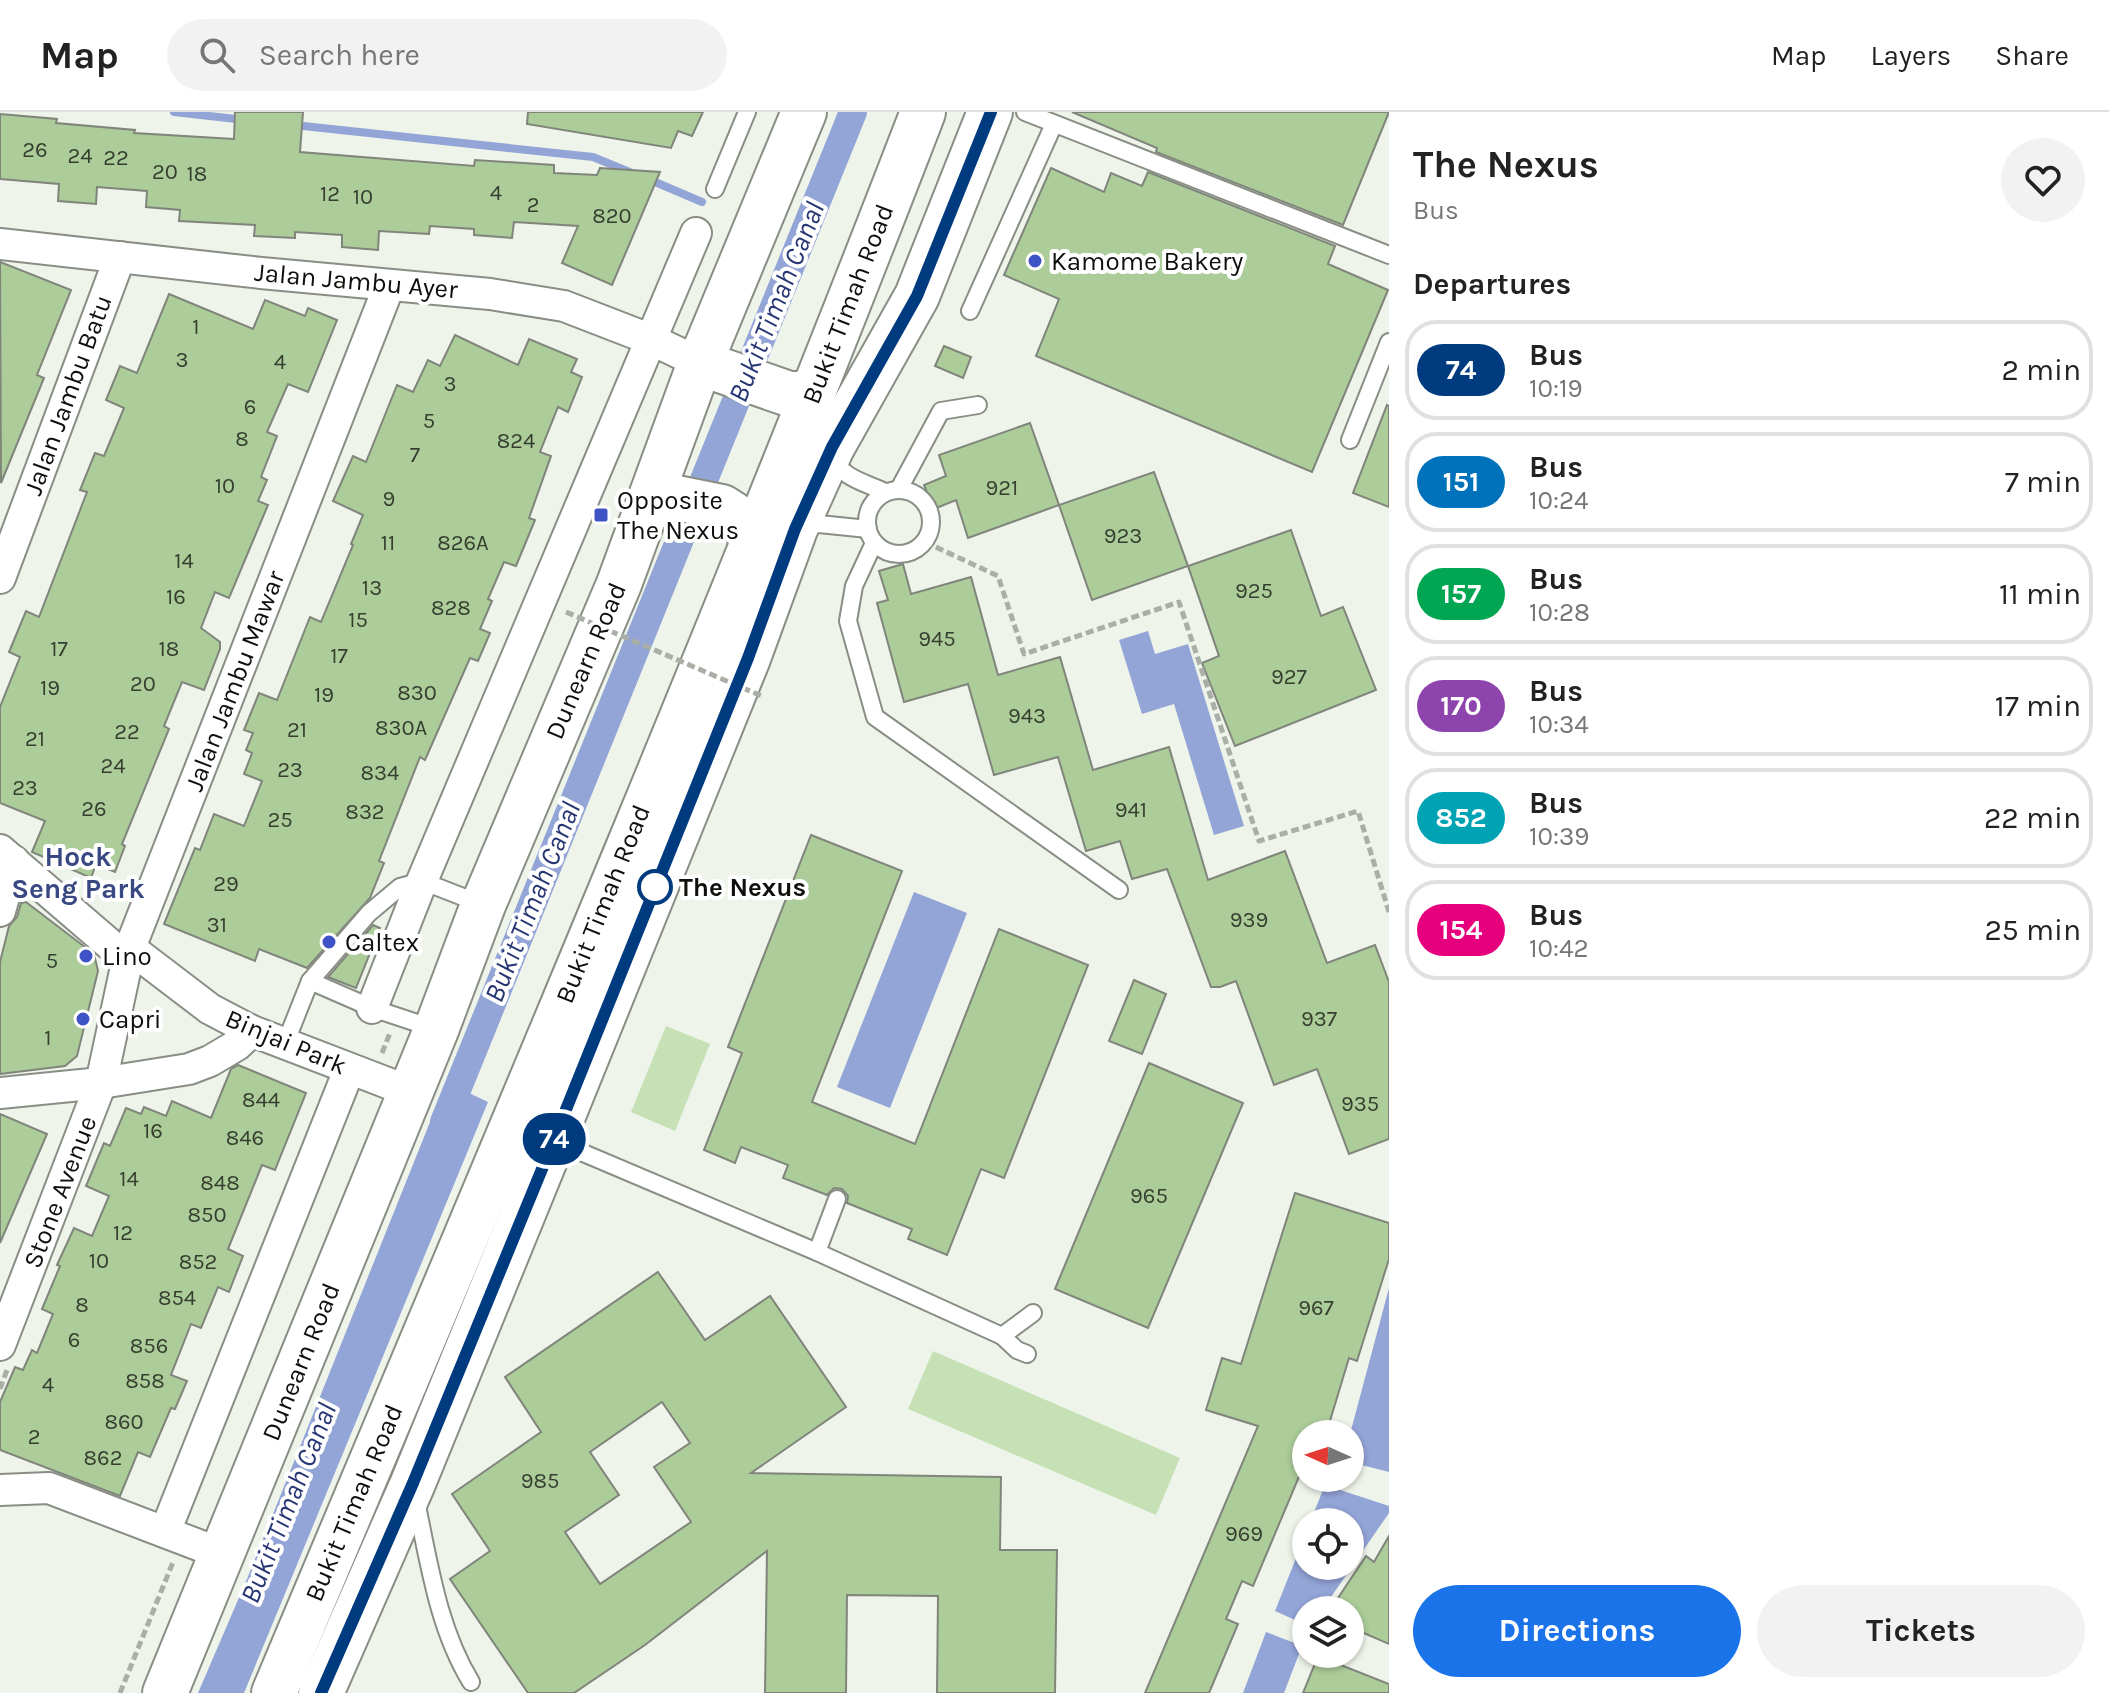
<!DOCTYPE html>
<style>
:root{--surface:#fff;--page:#f2f2f2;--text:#222;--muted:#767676;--line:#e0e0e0;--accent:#1a73e8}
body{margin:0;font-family:Karla,sans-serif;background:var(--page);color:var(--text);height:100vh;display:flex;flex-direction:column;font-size:30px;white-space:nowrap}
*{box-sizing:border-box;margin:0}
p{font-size:26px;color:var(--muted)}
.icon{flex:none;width:44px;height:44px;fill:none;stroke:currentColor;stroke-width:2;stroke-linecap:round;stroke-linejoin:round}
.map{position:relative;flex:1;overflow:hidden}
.side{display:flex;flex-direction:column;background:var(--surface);width:720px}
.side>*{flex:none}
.badge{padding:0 16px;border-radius:26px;font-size:28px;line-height:52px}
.needle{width:52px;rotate:273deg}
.tools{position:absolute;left:1292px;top:1308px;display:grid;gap:16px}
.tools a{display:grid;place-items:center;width:72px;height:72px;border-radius:50%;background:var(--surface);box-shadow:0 2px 6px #0004;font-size:40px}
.map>.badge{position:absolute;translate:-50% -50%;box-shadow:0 0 0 4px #fff}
h2{padding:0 24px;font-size:30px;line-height:72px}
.round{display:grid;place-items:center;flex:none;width:84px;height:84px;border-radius:42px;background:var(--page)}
.head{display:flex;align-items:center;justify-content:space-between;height:136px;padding:0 24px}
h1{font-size:38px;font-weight:700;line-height:60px}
.action{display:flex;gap:16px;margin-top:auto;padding:16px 24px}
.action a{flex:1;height:92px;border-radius:48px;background:var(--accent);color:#fff;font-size:32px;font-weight:700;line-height:92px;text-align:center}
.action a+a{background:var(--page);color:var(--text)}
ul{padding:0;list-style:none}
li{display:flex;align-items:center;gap:24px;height:100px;margin:0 16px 12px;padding:0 8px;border:4px solid var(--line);border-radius:32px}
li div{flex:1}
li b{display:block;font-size:30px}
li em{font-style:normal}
li .badge{min-width:88px;font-weight:700;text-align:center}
header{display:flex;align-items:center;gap:48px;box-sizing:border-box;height:112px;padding:0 40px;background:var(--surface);border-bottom:2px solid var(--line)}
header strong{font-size:38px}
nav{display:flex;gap:44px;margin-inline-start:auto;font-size:28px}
.search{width:560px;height:72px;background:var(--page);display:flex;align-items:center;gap:20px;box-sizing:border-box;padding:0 28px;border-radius:44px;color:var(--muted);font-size:30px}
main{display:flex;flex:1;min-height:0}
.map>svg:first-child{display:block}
.green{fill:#c7e1b6}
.water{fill:#93a4d7}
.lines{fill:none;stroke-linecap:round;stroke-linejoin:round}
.stream{stroke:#93a4d7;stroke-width:8}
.canal{stroke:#93a4d7;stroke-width:28}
.building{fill:#accc99;stroke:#80857c;stroke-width:2;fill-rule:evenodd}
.lane-casing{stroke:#898e85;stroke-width:20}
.street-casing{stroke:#898e85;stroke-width:34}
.highway-casing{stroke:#898e85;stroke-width:48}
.path{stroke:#a9aea6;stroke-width:5;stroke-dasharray:8 4;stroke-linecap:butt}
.lane{stroke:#fff;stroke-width:16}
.street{stroke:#fff;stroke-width:30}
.highway{stroke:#fff;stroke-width:44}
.path-bridge{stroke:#a9aea6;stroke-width:5;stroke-dasharray:8 4;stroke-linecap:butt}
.line-casing{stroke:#fff;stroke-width:18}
.line{stroke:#003b80;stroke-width:12}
.poi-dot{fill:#3e53c6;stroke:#fff;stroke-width:3}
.stop-dot{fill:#fff;stroke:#003b80;stroke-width:4}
.labels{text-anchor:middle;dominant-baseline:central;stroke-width:8;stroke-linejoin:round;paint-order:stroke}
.number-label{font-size:22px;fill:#363f2f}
.poi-label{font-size:26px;fill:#0e100c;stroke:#fff;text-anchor:start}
.street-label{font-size:26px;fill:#0e100c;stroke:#fff}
.stop-label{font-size:26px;font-weight:bold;fill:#0e100c;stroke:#fff;text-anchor:start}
.water-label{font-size:28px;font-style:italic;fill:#283674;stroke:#fff}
.neighbourhood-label{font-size:28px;font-weight:bold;fill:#394883;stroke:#fff}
</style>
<header>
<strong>Map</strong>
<div class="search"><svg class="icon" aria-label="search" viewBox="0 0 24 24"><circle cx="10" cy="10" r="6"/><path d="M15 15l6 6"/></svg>Search here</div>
<nav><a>Map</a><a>Layers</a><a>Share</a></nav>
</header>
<main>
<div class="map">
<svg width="1389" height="1581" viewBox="0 0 1389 1581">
<rect width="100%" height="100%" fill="#eef4ea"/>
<g class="green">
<polygon points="666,914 710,932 675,1019 631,1000"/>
<polygon points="933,1239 1180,1346 1156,1403 908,1297"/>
</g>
<g class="water">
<polygon points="1148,519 1155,542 1188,532 1244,714 1214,723 1174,592 1142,602 1119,528"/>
<polygon points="914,780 967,801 890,996 837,975"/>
<polygon points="446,970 488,990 244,1581 198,1581 247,1467"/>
<polygon points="1389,1176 1389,1360 1350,1350 1350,1322"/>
<polygon points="1325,1373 1389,1394 1389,1401 1322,1498 1306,1498 1306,1513 1275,1499 1306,1421 1306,1454 1350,1454 1350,1410 1310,1410"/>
<polygon points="1266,1520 1302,1534 1284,1581 1243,1581"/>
</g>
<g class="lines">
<g class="stream">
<polyline points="174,0 245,8"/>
<polyline points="294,13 593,45 632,61"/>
<polyline points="648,67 702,90"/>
</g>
<polyline class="canal" points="444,1010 853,0"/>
</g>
<g class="building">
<polygon points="235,0 303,0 300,40 474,54 475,48 554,53 554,61 597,63 600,56 660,60 612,173 562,151 578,114 514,110 512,126 474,123 474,117 430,114 429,122 379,119 378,138 342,135 342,123 295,120 295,126 254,124 255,113 179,109 180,98 146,95 147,79 97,75 96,92 58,89 59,72 0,67 0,2 57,7 56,11 135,18 134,21 234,27"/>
<polygon points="528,0 703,0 692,24 678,19 671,36 527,12"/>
<polygon points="1072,0 1389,0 1343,113 1156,40 1157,36"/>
<polygon points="1051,56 1104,80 1111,61 1142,74 1148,60 1335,134 1328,152 1388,178 1312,360 1036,244 1059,187 1004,163"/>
<polygon points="0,150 71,178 37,263 44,266 1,371"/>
<polygon points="169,182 253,217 265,188 305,204 308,196 337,208 308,280 288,272 267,320 277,324 261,365 267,368 258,389 268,393 229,486 215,480 201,516 220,530 220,537 204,578 182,570 164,614 169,617 122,732 125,734 115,760 96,752 91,766 32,740 45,709 0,691 0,595 20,545 9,540 26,499 39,505 87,380 80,378 95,341 104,344 124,296 106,288 120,254 137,261"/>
<polygon points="455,223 518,253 529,227 577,247 571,260 582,265 568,300 558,295 540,340 551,344 529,406 535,408 516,454 504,450 488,487 492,489 480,517 490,521 478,549 470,546 425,648 420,645 379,749 384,751 370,786 307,856 259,837 255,849 164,812 195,736 200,738 214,702 244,714 262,669 244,662 252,641 246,638 253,621 244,618 259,581 277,588 310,505 321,510 353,433 351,432 363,403 333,389 353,344 366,350 397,273 413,280 428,248 440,254"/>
<polygon points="944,234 971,245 963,266 935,254"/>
<polygon points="1387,293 1389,294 1389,395 1353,381"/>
<polygon points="1030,311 1059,393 968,426 956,388 934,397 924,373 946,364 939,343"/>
<polygon points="1154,360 1188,454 1092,488 1059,393"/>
<polygon points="1291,418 1321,504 1343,495 1376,578 1235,634 1202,551 1219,544 1188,454"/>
<polygon points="903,452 911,482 971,465 998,563 1060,545 1093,658 1169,635 1208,768 1285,739 1327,851 1375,833 1389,870 1389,1027 1349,1042 1317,957 1274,973 1236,869 1220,875 1211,875 1167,757 1132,767 1120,729 1086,739 1058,645 994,663 968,572 904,590 877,491 888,488 879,459"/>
<polygon points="811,723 902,759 812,990 915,1032 999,817 1088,853 1004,1066 981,1057 947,1143 908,1127 912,1117 847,1091 848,1084 842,1077 834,1076 827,1083 783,1066 788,1053 741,1035 735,1051 704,1038 742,941 728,935"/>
<polygon points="26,790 94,842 98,859 77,944 65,954 0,962 0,850 9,814 17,805 21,791"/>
<polygon points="373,813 380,816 356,876 328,865"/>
<polygon points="1134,868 1166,882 1142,942 1109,929"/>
<polygon points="1149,951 1243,991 1148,1216 1055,1177"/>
<polygon points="238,953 306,981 275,1058 262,1053 228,1137 243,1144 229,1180 218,1175 201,1216 191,1212 171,1263 187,1269 175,1297 171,1296 150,1345 138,1340 120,1384 0,1338 0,1290 15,1255 23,1258 32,1238 37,1241 53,1202 42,1197 60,1154 57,1153 74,1116 92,1124 109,1084 86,1074 104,1031 110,1034 126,996 141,1002 144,995 166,1004 172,989 211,1006 231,957"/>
<polygon points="0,1002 47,1022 0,1131"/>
<polygon points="1295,1081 1389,1111 1389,1147 1357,1249 1349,1246 1326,1322 1306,1322 1306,1348 1253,1474 1242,1469 1226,1507 1238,1512 1209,1581 1145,1581 1258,1314 1206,1298 1222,1246 1241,1252"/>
<path d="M658,1160l47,68 65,-44 76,111 -95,66 250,4 -1,73h57l-2,143h-118l1,-97 -91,-1 -1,98h-81l2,-142 -122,94 -71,48h-46l-78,-114 40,-28 -38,-57 89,-62 -36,-55zM662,1290l28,41 -36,24 37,55 -91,62 -35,-52 54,-37 -29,-43z"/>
<polygon points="1389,1424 1389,1532 1350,1515 1350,1498 1336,1489 1366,1444 1374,1450"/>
<polygon points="1318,1544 1389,1572 1389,1581 1303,1581"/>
</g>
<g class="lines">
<defs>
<g id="lane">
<polyline points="1025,0 1389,143"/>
<polyline points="715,77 747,0"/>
<polyline points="970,199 1054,12"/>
<polyline points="1350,328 1389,230"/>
<path d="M834,344c5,22 33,27 51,36"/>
<polyline points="899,377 941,299 978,293"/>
<circle cx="899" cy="410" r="32"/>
<polyline points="802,415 819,412 868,417"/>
<polyline points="874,431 854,474 848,509 875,605 1119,778"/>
<polyline points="310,869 372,896 435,917"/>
<polyline points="285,932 310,869 369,801 400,775 422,769 481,792"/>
<polyline points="555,1029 817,1140 1002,1224 1017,1238 1027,1242"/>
<polyline points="817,1140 837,1087"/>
<polyline points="1002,1224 1033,1201"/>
<path d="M416,1389c13,62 22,127 55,181"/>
</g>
<g id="street">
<polyline points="0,132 261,161 490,182 564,194 652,228 700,251"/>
<polyline points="0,466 120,145"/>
<polyline points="0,738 128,848"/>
<polyline points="0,799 14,749"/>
<polyline points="130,836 210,897 252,919 411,980"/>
<polyline points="372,896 422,769 696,121"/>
<polyline points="0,981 101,971 189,957 210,949 237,933 252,919"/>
<polyline points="0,1233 101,971 130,836 389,174"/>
<polyline points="0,1378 49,1376 222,1442"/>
<polyline points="165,1420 349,958"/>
</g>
<g id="highway">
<polyline points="700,251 789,282 803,282 815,275"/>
<polyline points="646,398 677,386 722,395 733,402 746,415 753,432"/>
<polyline points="165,1581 436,918 483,793 619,472 700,251 804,0"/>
<path d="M274,1581c221,-525 444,-1049 649,-1581"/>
<polyline points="321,1581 413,1371 553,1028 748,546 795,417 832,335 917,184 990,0"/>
</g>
</defs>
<use href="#lane" class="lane-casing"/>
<use href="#street" class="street-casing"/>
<use href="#highway" class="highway-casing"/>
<g class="path">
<polyline points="925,430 998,464 1024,542 1179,490 1259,729 1358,699 1389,800"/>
<polyline points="382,941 390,921"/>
<polyline points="0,1277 7,1258"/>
<polyline points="120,1581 173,1450"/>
</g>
<use href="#lane" class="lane"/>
<use href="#street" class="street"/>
<use href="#highway" class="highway"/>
<polyline class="path-bridge" points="566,500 764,585"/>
</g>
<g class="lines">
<defs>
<polyline id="line" points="321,1581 413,1371 542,1057 748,546 795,417 832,335 917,184 991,0"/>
</defs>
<use href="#line" class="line-casing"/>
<use href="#line" class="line"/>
</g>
<g class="poi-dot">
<circle cx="1035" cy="149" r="8"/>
<rect x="593" y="395" width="16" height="16" rx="4"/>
<circle cx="329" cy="830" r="8"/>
<circle cx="86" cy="844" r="8"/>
<circle cx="83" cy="907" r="8"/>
</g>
<circle class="stop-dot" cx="655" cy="775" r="16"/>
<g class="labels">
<g class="number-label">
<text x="35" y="38">26</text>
<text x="80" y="44">24</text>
<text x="116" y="46">22</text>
<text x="165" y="60">20</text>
<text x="197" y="62">18</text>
<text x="496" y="81">4</text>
<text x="330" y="82">12</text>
<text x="363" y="85">10</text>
<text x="533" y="93">2</text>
<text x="612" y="104">820</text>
<text x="196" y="215">1</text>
<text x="182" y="248">3</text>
<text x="280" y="250">4</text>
<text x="450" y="272">3</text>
<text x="250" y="295">6</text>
<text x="429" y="309">5</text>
<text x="242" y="327">8</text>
<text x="516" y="329">824</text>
<text x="415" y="343">7</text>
<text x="225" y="374">10</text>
<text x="1002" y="376">921</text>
<text x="389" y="387">9</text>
<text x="1123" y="424">923</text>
<text x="388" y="431">11</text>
<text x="463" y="431">826A</text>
<text x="184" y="449">14</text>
<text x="372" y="476">13</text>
<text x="1254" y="479">925</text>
<text x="176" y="485">16</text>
<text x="451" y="496">828</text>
<text x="358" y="508">15</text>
<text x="937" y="527">945</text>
<text x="59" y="537">17</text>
<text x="169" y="537">18</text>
<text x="339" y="544">17</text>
<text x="1289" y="565">927</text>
<text x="143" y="572">20</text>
<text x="50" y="576">19</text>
<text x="417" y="581">830</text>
<text x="324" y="583">19</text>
<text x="1027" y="604">943</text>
<text x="401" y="616">830A</text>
<text x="297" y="618">21</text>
<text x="127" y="620">22</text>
<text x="35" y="627">21</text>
<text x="113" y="654">24</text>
<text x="290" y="658">23</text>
<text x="380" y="661">834</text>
<text x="25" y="676">23</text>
<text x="94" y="697">26</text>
<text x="1131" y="698">941</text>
<text x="365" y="700">832</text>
<text x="280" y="708">25</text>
<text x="226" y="772">29</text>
<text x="1249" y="808">939</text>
<text x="217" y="813">31</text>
<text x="52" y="849">5</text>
<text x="1319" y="907">937</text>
<text x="48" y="926">1</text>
<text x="261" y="988">844</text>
<text x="1360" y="992">935</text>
<text x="153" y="1019">16</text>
<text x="245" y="1026">846</text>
<text x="129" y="1067">14</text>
<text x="220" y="1071">848</text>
<text x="1149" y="1084">965</text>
<text x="207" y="1103">850</text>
<text x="123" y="1121">12</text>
<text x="99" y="1149">10</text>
<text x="198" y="1150">852</text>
<text x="177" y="1186">854</text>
<text x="82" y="1193">8</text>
<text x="1316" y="1196">967</text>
<text x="74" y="1228">6</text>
<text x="149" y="1234">856</text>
<text x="145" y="1269">858</text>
<text x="48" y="1273">4</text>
<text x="124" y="1310">860</text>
<text x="34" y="1325">2</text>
<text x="103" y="1346">862</text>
<text x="540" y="1369">985</text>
<text x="1244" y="1422">969</text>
</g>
<g class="poi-label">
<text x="1051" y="149">Kamome Bakery</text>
<text x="617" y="388">Opposite<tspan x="617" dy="30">The Nexus</tspan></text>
<text x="345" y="830">Caltex</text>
<text x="102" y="844">Lino</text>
<text x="99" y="907">Capri</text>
</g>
<g class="street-label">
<text transform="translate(356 169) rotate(5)">Jalan Jambu Ayer</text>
<text transform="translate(848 192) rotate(-69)">Bukit Timah Road</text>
<text transform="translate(68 283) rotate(-70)">Jalan Jambu Batu</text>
<text transform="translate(586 549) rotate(-67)">Dunearn Road</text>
<text transform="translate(235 569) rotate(-69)">Jalan Jambu Mawar</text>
<text transform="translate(603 792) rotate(-68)">Bukit Timah Road</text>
<text transform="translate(286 930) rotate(23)">Binjai Park</text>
<text transform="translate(60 1080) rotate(-69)">Stone Avenue</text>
<text transform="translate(301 1250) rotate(-68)">Dunearn Road</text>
<text transform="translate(354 1391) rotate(-67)">Bukit Timah Road</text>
</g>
<g class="stop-label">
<text x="679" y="775">The Nexus</text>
</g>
<g class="water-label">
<text transform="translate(776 190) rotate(-68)">Bukit Timah Canal</text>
<text transform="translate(532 790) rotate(-68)">Bukit Timah Canal</text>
<text transform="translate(288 1391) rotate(-68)">Bukit Timah Canal</text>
</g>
<g class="neighbourhood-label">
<text x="78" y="744">Hock<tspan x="78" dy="32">Seng Park</tspan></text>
</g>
</g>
</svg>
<div class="tools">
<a><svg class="needle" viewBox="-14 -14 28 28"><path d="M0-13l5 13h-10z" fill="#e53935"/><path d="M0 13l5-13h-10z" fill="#767676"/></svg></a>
<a><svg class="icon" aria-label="locate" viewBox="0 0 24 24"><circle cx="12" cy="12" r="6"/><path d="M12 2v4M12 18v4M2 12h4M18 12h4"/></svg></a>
<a><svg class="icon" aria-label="layers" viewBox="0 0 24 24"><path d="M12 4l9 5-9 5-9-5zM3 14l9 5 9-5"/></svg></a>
</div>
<b class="badge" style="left:554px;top:1027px;background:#003b80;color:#fff">74</b>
</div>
<section class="side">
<div class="head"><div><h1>The Nexus</h1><p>Bus</p></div><a class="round"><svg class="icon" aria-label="heart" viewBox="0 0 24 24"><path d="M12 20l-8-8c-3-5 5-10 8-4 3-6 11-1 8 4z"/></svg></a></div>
<h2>Departures</h2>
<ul>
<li><span class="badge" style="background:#003b80;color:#fff">74</span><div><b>Bus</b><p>10:19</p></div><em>2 min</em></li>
<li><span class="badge" style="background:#0072bc;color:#fff">151</span><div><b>Bus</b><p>10:24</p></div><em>7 min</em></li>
<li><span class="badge" style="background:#00a651;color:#fff">157</span><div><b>Bus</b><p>10:28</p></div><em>11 min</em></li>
<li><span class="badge" style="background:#8e44ad;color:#fff">170</span><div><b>Bus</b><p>10:34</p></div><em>17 min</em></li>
<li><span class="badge" style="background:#00a3b4;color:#fff">852</span><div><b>Bus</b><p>10:39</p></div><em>22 min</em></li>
<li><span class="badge" style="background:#e6007e;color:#fff">154</span><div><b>Bus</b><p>10:42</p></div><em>25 min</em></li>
</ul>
<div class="action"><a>Directions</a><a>Tickets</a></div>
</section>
</main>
